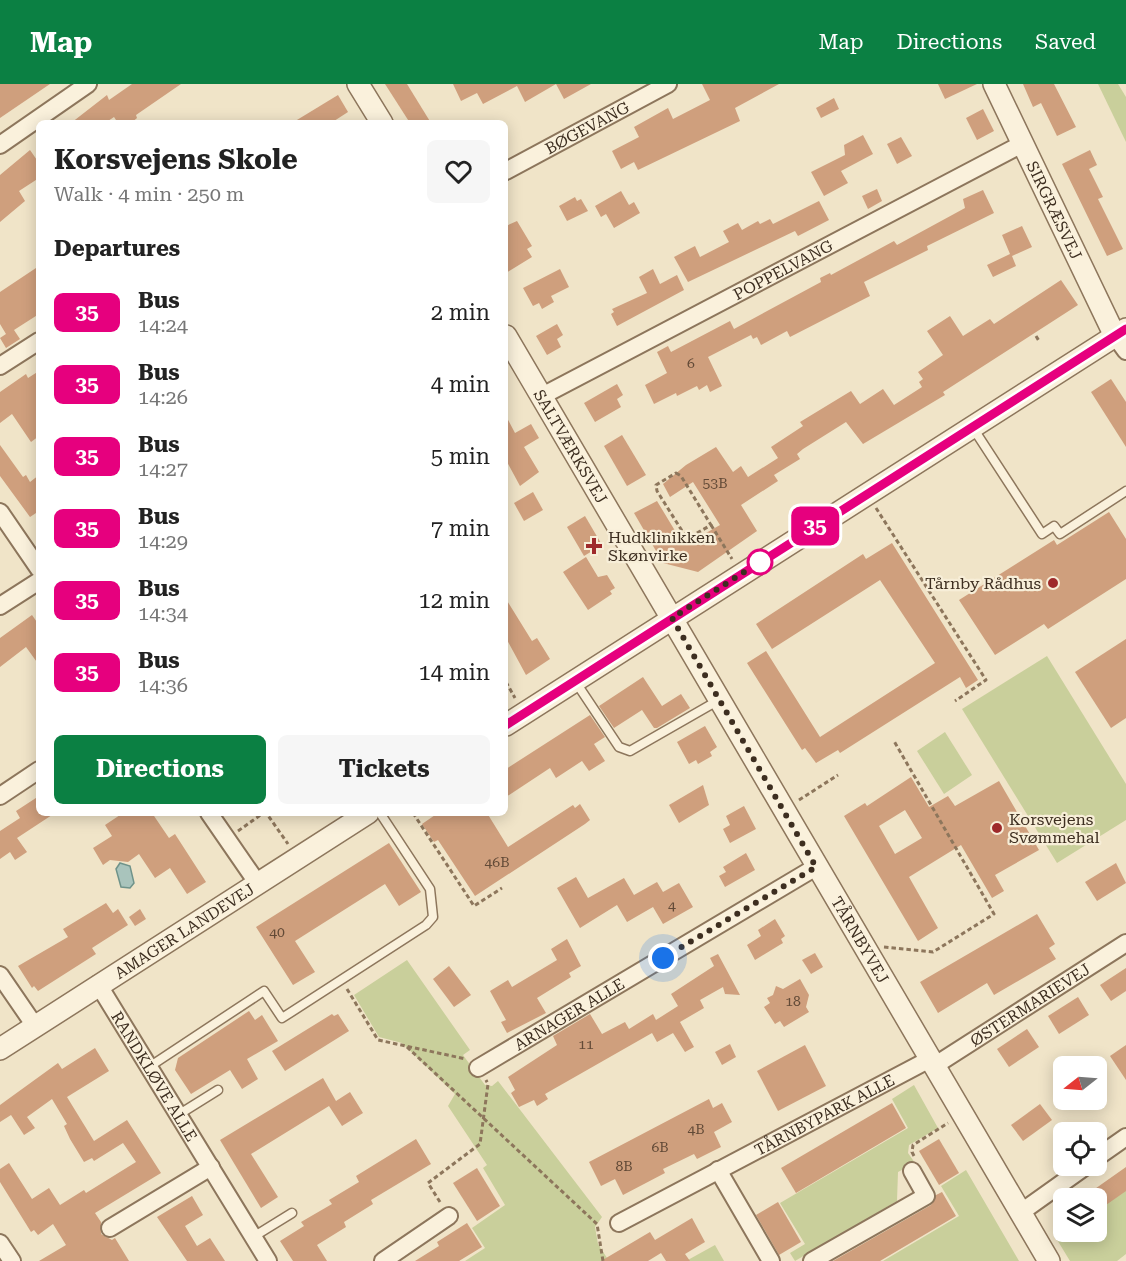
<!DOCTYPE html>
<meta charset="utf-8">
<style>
:root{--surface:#fff;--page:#f6f6f6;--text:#222;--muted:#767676;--accent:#0b8043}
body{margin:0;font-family:"Roboto Serif",serif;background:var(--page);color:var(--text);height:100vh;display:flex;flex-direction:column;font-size:22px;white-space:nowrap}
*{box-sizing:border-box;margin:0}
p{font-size:20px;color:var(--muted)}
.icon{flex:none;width:33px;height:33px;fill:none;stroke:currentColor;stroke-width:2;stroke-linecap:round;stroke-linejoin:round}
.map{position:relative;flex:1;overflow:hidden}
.details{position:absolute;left:36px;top:36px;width:472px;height:696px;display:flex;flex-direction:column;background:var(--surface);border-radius:9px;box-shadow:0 3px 15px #0003}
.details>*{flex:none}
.badge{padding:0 12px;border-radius:9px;font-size:21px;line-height:39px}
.needle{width:39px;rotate:253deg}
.fabs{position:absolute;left:1053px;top:972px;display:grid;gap:12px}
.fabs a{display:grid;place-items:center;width:54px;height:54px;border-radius:9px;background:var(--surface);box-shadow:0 3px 15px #0003;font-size:30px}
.you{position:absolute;width:30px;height:30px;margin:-15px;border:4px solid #fff;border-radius:50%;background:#1a73e8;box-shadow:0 0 0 9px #1a73e833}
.map>.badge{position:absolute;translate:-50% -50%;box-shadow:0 0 0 3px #fff}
h2{padding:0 18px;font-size:22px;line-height:54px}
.round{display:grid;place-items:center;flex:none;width:63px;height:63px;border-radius:9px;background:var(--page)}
.headline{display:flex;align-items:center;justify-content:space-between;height:102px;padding:0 18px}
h1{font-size:28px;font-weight:700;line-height:45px}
.action{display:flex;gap:12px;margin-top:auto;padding:12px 18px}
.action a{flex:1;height:69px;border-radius:9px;background:var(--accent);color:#fff;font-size:24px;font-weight:700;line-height:69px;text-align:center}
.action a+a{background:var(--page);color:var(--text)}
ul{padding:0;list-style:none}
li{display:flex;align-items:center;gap:18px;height:72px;padding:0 18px}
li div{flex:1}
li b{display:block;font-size:22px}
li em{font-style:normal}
li .badge{min-width:66px;font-weight:700;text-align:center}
header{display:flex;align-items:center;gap:36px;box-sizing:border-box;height:84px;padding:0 30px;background:var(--accent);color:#fff}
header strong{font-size:28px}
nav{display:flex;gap:33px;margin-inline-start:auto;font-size:21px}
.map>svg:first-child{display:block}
.green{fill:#c9cf9b}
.water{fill:#a9c4bc;stroke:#6f938a;stroke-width:1.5}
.building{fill:#cf9f7d;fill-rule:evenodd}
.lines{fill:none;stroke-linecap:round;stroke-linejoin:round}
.service-casing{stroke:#8d765c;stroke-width:11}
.minor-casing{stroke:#8d765c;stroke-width:20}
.tertiary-casing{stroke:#8d765c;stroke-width:24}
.path{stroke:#8d765c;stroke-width:3;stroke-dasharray:4.5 3;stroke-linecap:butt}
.service{stroke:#faf1dc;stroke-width:8}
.minor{stroke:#faf1dc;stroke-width:16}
.tertiary{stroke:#faf1dc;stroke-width:21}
.line-casing{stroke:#fff;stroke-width:14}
.line{stroke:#e6007e;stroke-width:9}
.walk{stroke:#3d2e20;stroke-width:6;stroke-dasharray:0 10.8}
.poi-dot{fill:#9e2a2b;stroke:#f7eed8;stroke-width:2}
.stop-dot{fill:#fff;stroke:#e6007e;stroke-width:3}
.labels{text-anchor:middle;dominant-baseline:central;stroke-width:4.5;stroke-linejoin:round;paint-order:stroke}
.number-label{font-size:14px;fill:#624a37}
.street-label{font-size:16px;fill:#3d2e20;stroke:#f7eed8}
.poi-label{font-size:16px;fill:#3d2e20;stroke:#f7eed8;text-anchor:start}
</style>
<header>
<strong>Map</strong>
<nav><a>Map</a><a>Directions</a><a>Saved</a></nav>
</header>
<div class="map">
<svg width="1126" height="1177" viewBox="0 0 1126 1177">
<rect width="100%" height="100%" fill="#f0e4c8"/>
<g class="green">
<polygon points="1098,0 1118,0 1126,13 1126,58"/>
<polygon points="1047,572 1126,700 1126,736 1057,779 962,625"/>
<polygon points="945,648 972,691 944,710 917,667"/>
<polygon points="407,876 470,966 463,971 485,1001 492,1002 498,997 602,1133 595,1143 598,1160 609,1177 465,1177 485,1164 472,1144 505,1121 483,1084 487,1081 448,1022 455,1010 402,959 379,953 354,911"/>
<polygon points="914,1001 938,1044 909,1061 908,1069 915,1079 898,1088 897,1117 795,1177 790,1169 805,1160 780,1119 908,1044 892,1015"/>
<polygon points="966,1086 1019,1177 883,1177 959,1132 941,1102"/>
<polygon points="1126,1105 1126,1170 1117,1177 1070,1177 1056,1154 1066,1148 1096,1148 1097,1126"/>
<polygon points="715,1161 724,1177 686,1177"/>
</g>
<polygon class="water" points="120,779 130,782 134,799 130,804 121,803 116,785"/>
<g class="building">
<polygon points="0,0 50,0 0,34"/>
<polygon points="132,0 181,0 136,31 137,34 131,39 118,39 114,33 105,39 71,39 107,11 109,16"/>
<polygon points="385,0 407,0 431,39 410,39"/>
<polygon points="453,0 591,0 564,15 556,0 525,18 517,2 483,20 477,9 461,17"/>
<polygon points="702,0 779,0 735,24 740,37 638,86 634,78 621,85 612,67 639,53 634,43 668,24 673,35 710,16"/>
<polygon points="938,0 977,0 945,15"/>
<polygon points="1023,0 1054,0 1076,43 1057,52 1041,19 1033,23"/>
<polygon points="338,11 348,28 331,39 292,39"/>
<polygon points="834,14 839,25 821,34 816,24"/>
<polygon points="983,25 994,47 977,56 966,34"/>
<polygon points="863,51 873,70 841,87 848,99 824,112 811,88 845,71 844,61"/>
<polygon points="901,53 912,72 897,80 887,60"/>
<polygon points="30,66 39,79 39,94 19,107 25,117 0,138 0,91"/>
<polygon points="1090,66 1097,81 1089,85 1103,113 1098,115 1123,165 1107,172 1062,80"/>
<polygon points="877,105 882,117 868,125 862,112"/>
<polygon points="983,106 994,129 927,162 928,166 864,198 870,212 790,253 787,247 761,261 757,253 753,255 751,251 708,273 722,302 710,308 707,301 699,306 697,302 677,312 676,309 654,320 645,301 667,289 657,268 668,262 671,268 730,237 734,245 821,198 820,194 830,189 831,191 894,157 897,161 965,124 963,115"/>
<polygon points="621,107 629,121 634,118 640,129 614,144 606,130 601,133 595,122"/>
<polygon points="575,113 577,117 581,115 588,127 567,137 559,122"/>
<polygon points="819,117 829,136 798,152 795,147 688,198 674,173 695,162 700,173 729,158 723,147 738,139 742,146 758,137 760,140 770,135 773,140"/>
<polygon points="517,137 532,162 527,165 532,173 506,189 506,142"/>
<polygon points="1022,142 1032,163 1012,172 1016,182 993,193 987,181 1010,170 1002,151"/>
<polygon points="39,182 39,230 14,246 20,255 6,264 0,254 6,250 0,240 0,208"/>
<polygon points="560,185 569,203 551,212 554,218 542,225 539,219 533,222 523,204"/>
<polygon points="653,185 660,200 677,191 684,206 617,242 611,230 614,228 612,225 647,209 639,193"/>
<polygon points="1061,196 1078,221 943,308 945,311 863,360 846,338 803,365 797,370 800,375 774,391 778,397 741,421 757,447 698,488 663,479 634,429 657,417 680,455 692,457 720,441 693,398 670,413 663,400 686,381 716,363 733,388 741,382 748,393 778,374 771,363 803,342 800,338 851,307 860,320 883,305 894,321 922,303 919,298 923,295 918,288 943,271 927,247 950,232 963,252 990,235 994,240"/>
<polygon points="557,240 563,251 557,255 561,263 547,271 536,252"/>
<polygon points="39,287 39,352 31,358 12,330 0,339 0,308 26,290 28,294"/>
<polygon points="1111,295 1126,318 1126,363 1091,308"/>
<polygon points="617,300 623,311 617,315 621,323 595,338 584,319"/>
<polygon points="506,332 515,349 531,340 539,354 524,363 539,388 520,402 506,376"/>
<polygon points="622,351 646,391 627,402 604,362"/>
<polygon points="0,361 23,393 26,391 30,398 39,391 39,427 30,433 0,392"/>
<polygon points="533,408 543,426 524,437 514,419"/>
<polygon points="1109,428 1126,455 1126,495 1048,545 1044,540 995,571 959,516 1054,456 1057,461"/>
<polygon points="585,432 602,461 584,472 567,443"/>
<polygon points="892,459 978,596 966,604 960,593 840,669 838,666 816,679 805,664 802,666 747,579 766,567 820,653 935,579 880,496 772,565 756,540 863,470 866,475"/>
<polygon points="586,473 598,493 607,491 615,504 610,507 612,510 588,526 563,488"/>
<polygon points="506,515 532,557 537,554 550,575 526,591 506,554"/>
<polygon points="32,531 39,541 39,581 26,563 0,583 0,554"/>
<polygon points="1126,555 1126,634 1111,644 1075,588"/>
<polygon points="643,593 662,622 681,610 690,624 657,644 654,644 642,626 614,644 599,622"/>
<polygon points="590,631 605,653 594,660 605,677 589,687 582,677 556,694 550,684 506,713 506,685"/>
<polygon points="705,642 717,663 710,668 712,672 698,680 696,676 689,680 677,658"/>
<path d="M911,693l18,30 19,-11 7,10 44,-25 40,69 -44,25 9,16 -12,7 -31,-53 -52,32 29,51 -20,13 -74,-125 21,-13 2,3zM905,726l17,28 -27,16 -16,-28z"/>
<polygon points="703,701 709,721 679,739 669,721"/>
<polygon points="39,712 39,729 55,729 17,754 27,768 15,776 10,768 0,775 0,747 20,734 16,727"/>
<polygon points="580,720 590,736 585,740 475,812 438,756 434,758 422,740 438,729 487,729 508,763 573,721 575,724"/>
<polygon points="744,722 756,745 730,759 723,745 730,741 726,732"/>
<polygon points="123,729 152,729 169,754 175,750 206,798 187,810 170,784 155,794 139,770 128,778 110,776 103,781 93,764 112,752 105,741"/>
<polygon points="389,759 421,808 399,822 385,800 295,857 315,888 293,901 256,843"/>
<polygon points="746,769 755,786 725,803 719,792 726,788 723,783"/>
<polygon points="1116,779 1126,799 1097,817 1085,798"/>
<polygon points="576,793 588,814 624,794 634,811 657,798 663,808 679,799 693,823 663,840 653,823 627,838 617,821 580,844 557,804"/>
<polygon points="106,819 113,829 118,825 128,841 92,864 96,870 38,907 34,902 32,904 18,882 68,853 63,845"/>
<polygon points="140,825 146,835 135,842 129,833"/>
<polygon points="1037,830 1055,860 1049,864 1056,875 994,911 987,899 938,929 920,898"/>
<polygon points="775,835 785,852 781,855 783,859 755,876 747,861 761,852 758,846"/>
<polygon points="567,855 581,882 569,889 571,893 537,914 546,929 507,949 501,938 506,936 490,907 508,896 512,903 557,876 551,865"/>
<polygon points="815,869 823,883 811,890 802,876"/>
<polygon points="718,870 740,911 725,910 723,903 700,916 704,924 680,938 694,963 685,968 673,949 657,958 652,949 545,1010 548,1015 537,1022 534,1016 519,1023 511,1009 515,1006 508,993 557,961 553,952 590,930 602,950 625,938 629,945 653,930 656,936 678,922 671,910 714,882 710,874"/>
<polygon points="449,882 471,911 454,923 433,895"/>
<polygon points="1126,884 1126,907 1111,917 1100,901"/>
<polygon points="800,895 809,911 806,923 809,928 784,943 780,937 775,940 764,923 770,919 767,914 773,911 776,902 783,905"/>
<polygon points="1078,913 1089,931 1059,950 1048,932"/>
<polygon points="249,927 255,936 262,931 278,957 247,975 258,995 242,1005 230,986 191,1010 175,986 178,974"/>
<polygon points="332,930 334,932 338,930 349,947 285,987 272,967"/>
<polygon points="1027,945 1039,963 1009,983 997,965"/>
<polygon points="730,960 736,973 722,981 715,968"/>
<polygon points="805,961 826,1002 778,1027 757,987"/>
<polygon points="1126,961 1126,996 1110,972"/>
<polygon points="95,964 109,987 67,1013 94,1057 127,1036 161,1089 95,1129 101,1138 101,1150 112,1156 115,1154 129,1177 39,1177 66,1161 53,1140 38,1151 34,1146 31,1148 0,1098 0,1085 9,1079 32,1115 49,1104 60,1121 84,1106 86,1109 136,1078 123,1059 94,1077 92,1074 84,1078 70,1055 64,1042 67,1040 52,1015 27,1033 35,1044 24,1051 11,1031 0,1038 0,1021 58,979 62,985"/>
<polygon points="323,994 336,1017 350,1008 363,1029 342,1042 329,1022 251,1070 278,1113 261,1124 220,1056"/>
<polygon points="709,1015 713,1024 722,1019 732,1038 714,1048 721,1063 697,1075 694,1070 663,1085 665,1089 623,1111 615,1095 601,1102 589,1078"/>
<polygon points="892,1019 906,1044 796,1109 781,1084"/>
<polygon points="1040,1020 1052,1036 1023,1057 1011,1041"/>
<polygon points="416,1055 431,1080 371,1116 373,1120 344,1138 346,1143 317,1161 327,1177 293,1177 280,1157 304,1142 301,1138 332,1120 329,1116 359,1098 356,1092"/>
<polygon points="939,1055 959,1089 939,1101 919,1067"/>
<polygon points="1126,1083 1126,1107 1096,1128 1096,1114 1082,1114"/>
<polygon points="477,1084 500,1122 477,1137 453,1099"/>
<polygon points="942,1108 956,1132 880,1177 833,1177 931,1121 936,1111"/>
<polygon points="192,1112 203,1131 185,1142 197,1162 210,1154 225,1177 187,1177 157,1133"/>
<polygon points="778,1118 801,1158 779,1171 756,1131"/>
<polygon points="692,1134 705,1158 685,1170 690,1177 666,1177 661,1169 648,1177 601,1177 650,1148 655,1156"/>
<polygon points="467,1139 482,1163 459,1177 415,1177 439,1162 437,1158"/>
</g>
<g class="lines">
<defs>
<g id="service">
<polyline points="973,344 1042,450 1054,442 1060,450 1126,407"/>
<polyline points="575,597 619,663 630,667 719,616"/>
<polyline points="149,983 264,907 282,934 426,841 433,833 430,805 380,729"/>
<polyline points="178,1031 218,1006"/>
<polyline points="253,1153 292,1129"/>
</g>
<g id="minor">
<polyline points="0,61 88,0"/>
<path id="s1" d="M506,87l162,-87"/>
<polyline points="1115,252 1126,267"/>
<polyline points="0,282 39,257"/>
<path id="s2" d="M542,312l480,-252"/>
<polyline points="0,428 39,485"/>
<polyline points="0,522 39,497"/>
<polyline points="0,712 39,686"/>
<polyline points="209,729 258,800"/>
<polyline points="0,891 35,942"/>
<path id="s3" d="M98,900l170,277"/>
<path id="s4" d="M934,982l192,-123"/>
<path id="s5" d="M478,984l338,-201"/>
<polyline points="1096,1074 1126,1053"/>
<polyline points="718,1086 771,1177"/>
<polyline points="1020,1129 1086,1082"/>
<path id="s6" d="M619,1139l311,-164"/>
<polyline points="110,1144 211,1083"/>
<polyline points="0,1159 12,1177"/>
<polyline points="383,1177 449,1132"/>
<polyline points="812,1177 926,1112 912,1087"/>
</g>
<g id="tertiary">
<polyline points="358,0 382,39"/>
<path id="s7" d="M994,0l121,252"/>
<path id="s8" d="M506,252l543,925"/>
<polyline points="506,641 1126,245"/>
<path id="s9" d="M0,965l368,-236"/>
</g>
</defs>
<use href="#service" class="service-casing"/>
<use href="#minor" class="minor-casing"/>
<use href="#tertiary" class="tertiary-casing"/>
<g class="path">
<polyline points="1036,252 1039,257"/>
<polygon points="676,389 681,392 711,441 692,452 684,450 657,407 656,401"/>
<polyline points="876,424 986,596 955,617"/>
<polyline points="711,441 732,475"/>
<polyline points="506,598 515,614"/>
<polyline points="799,716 838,691"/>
<polyline points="413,729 474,822 502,804"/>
<polyline points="238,747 262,730 267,730 288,760"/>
<polyline points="884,863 933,868 994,830 894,657"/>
<polyline points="347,905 378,956 466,975"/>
<polyline points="407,963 597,1140 603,1177"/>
<polyline points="914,1072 912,1068 913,1061 948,1039"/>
<polyline points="440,1118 428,1099 480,1060 488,1000 486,996"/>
</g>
<use href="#service" class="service"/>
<use href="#minor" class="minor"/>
<use href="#tertiary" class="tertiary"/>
</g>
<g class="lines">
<defs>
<polyline id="line" points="506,641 1126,245"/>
</defs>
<use href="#line" class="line-casing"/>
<use href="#line" class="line"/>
<polyline class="walk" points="663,874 816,783 672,534 760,478"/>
</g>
<g class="poi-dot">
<path d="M591 453h6v6h6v6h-6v6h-6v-6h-6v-6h6z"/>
<circle cx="1053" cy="499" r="6"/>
<circle cx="997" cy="744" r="6"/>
</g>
<circle class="stop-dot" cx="760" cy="478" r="12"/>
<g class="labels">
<g class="number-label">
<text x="691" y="279">6</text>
<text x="715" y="399">53B</text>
<text x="497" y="778">46B</text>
<text x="672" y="821">4</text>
<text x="277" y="848">40</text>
<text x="793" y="917">18</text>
<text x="586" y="960">11</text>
<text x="696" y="1045">4B</text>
<text x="660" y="1063">6B</text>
<text x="624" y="1082">8B</text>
</g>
<g class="street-label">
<text stroke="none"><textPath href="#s1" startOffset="92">BØGEVANG</textPath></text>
<text stroke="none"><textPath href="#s7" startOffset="140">SIRGRÆSVEJ</textPath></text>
<text stroke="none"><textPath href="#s2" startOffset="272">POPPELVANG</textPath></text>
<text stroke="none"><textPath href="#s8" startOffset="128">SALTVÆRKSVEJ</textPath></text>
<text stroke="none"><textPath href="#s9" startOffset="219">AMAGER LANDEVEJ</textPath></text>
<text stroke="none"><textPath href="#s8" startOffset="700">TÅRNBYVEJ</textPath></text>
<text stroke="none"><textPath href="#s4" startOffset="114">ØSTERMARIEVEJ</textPath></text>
<text stroke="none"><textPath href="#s5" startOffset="106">ARNAGER ALLE</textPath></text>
<text stroke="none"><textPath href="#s3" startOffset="108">RANDKLØVE ALLE</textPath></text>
<text stroke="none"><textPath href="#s6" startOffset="232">TÅRNBYPARK ALLE</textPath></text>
</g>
<g class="poi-label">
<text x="608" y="453">Hudklinikken<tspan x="608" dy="18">Skønvirke</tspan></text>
<text x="1041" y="499" text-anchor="end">Tårnby Rådhus</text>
<text x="1009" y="735">Korsvejens<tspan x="1009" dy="18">Svømmehal</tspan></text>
</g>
</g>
</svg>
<div class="fabs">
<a><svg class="needle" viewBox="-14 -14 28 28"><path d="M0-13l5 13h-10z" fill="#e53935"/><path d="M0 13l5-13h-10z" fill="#767676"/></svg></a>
<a><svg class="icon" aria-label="locate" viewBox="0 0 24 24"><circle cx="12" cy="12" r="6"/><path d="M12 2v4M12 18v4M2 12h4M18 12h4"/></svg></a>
<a><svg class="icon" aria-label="layers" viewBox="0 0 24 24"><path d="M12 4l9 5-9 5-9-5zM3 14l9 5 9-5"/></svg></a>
</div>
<div class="you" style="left:663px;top:874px"></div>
<b class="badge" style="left:815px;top:442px;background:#e6007e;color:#fff">35</b>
<section class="details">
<div class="headline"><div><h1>Korsvejens Skole</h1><p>Walk · 4 min · 250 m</p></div><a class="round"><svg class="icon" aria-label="heart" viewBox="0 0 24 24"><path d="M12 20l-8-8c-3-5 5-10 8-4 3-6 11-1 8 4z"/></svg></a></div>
<h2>Departures</h2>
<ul>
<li><span class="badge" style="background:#e6007e;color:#fff">35</span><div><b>Bus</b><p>14:24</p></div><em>2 min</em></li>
<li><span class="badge" style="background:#e6007e;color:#fff">35</span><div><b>Bus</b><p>14:26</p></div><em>4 min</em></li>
<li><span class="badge" style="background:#e6007e;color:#fff">35</span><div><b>Bus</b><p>14:27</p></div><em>5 min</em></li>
<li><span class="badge" style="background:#e6007e;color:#fff">35</span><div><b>Bus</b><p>14:29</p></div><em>7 min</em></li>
<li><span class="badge" style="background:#e6007e;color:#fff">35</span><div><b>Bus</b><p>14:34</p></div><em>12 min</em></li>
<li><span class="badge" style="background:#e6007e;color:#fff">35</span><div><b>Bus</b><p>14:36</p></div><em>14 min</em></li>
</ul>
<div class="action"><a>Directions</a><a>Tickets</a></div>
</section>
</div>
